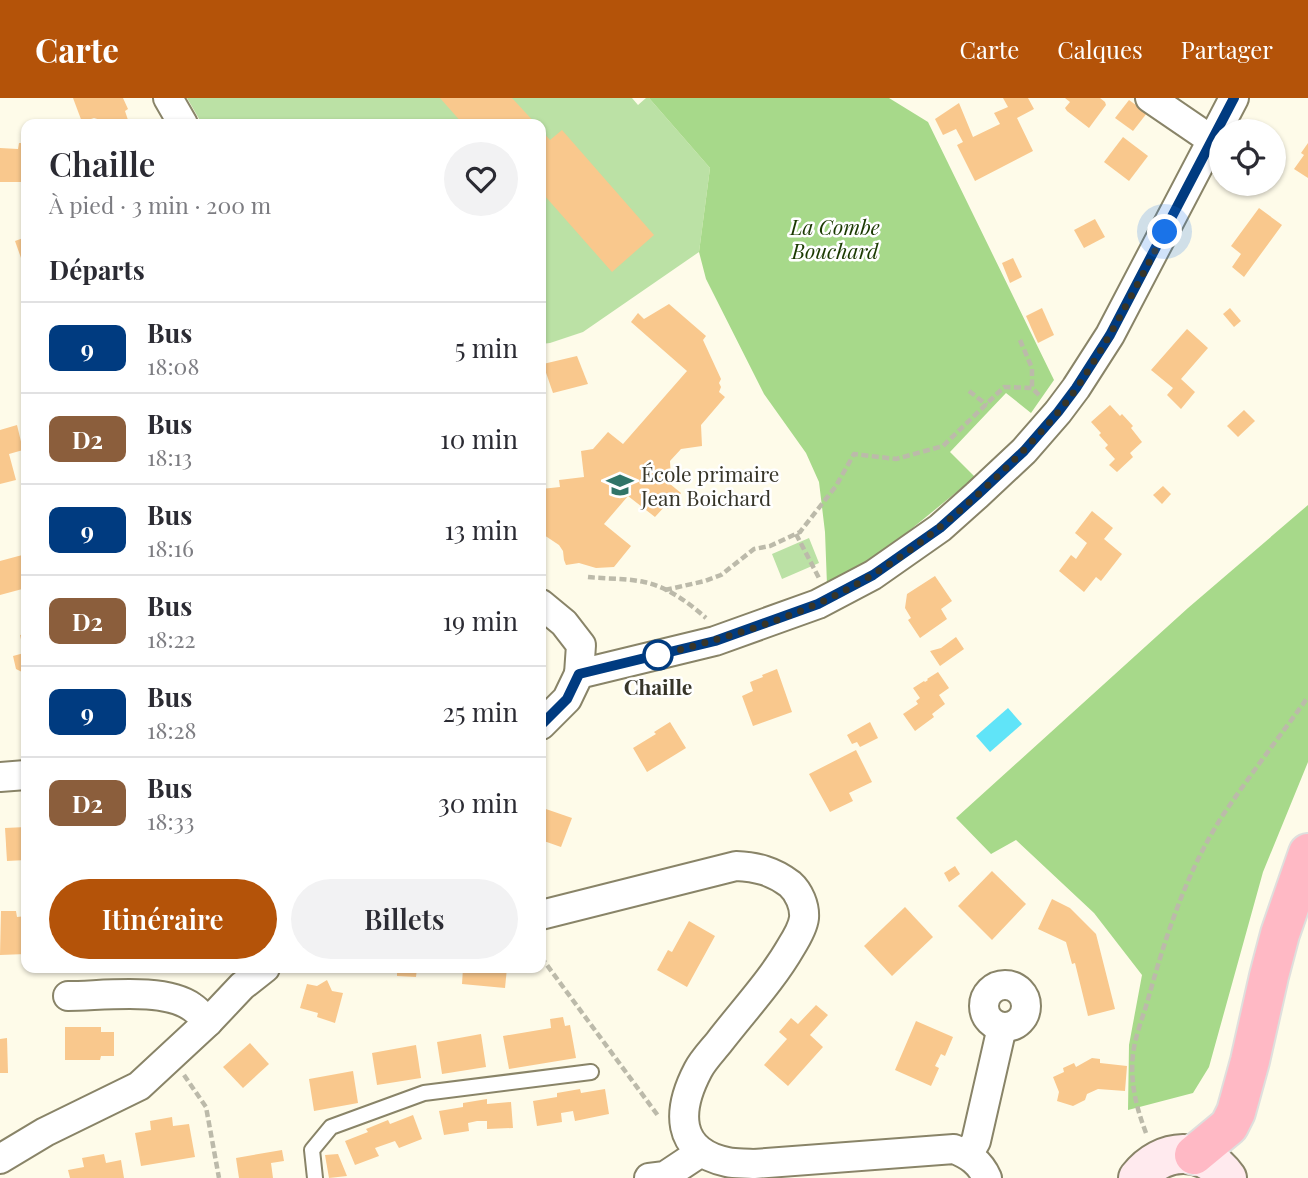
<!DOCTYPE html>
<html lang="fr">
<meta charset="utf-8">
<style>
:root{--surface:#fff;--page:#f2f2f3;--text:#2b2b33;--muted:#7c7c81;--line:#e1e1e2;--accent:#b45309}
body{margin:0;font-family:"Playfair Display",serif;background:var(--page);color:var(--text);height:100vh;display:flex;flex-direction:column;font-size:26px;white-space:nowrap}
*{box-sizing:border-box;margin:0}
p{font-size:23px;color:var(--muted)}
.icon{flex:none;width:38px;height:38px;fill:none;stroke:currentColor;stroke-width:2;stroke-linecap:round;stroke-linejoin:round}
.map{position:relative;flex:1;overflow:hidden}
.side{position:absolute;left:21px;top:21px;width:525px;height:854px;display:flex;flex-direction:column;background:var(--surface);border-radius:14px;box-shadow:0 2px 5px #0004}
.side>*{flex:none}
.badge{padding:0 14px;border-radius:10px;font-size:24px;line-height:46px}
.fabs{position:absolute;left:1209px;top:21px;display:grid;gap:14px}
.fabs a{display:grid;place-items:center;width:77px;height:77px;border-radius:50%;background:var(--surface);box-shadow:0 2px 5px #0004;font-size:35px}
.you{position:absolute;width:35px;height:35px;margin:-18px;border:5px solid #fff;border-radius:50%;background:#1a73e8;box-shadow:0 0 0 10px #1a73e833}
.map>.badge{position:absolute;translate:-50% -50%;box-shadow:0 0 0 4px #fff}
h2{padding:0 28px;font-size:26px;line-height:63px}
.round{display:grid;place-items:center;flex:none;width:74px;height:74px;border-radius:37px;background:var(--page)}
.overview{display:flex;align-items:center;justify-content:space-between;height:119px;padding:0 28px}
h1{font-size:33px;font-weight:600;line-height:52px}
.button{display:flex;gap:14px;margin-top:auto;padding:14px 28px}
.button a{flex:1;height:80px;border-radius:42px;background:var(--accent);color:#fff;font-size:28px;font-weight:600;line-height:80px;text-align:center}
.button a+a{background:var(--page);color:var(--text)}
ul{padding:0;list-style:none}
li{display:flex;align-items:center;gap:21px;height:91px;padding:0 28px;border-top:2px solid var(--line)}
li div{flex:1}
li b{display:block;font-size:26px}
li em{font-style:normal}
li .badge{min-width:77px;font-weight:700;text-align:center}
header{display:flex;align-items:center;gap:42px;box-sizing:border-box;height:98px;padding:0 35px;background:var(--accent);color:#fff}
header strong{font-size:33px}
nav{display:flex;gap:38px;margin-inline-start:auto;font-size:24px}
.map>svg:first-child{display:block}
.green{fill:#bbe1a5}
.forest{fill:#a7d98a}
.water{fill:#60e4f8}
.building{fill:#f9c88d}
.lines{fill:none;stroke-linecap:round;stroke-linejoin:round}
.lane-casing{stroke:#898468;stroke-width:18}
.street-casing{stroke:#898468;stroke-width:32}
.secondary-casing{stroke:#898468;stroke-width:42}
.highway-casing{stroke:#dfdfdd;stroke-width:42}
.path{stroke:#bcbaaa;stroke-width:4.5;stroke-dasharray:7 3.5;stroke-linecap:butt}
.lane{stroke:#fff;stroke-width:14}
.street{stroke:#fff;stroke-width:28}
.secondary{stroke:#ffeaee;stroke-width:38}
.highway{stroke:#ffb9c5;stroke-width:38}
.line-casing{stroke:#fff;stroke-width:16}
.line{stroke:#003b80;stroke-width:10}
.walk{stroke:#373529;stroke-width:7;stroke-dasharray:0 12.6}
.stop-dot{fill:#fff;stroke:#003b80;stroke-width:3.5}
.labels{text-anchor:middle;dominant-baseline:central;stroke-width:5;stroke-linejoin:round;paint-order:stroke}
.park-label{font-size:21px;font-style:italic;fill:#1a3900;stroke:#fff}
.poi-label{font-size:21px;fill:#373529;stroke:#fff;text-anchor:start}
.stop-label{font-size:21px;font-weight:bold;fill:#373529;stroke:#fff}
</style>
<header>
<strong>Carte</strong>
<nav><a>Carte</a><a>Calques</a><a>Partager</a></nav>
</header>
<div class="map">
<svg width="1308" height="1080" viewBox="0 0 1308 1080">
<rect width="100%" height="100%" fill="#fefbe9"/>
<g class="green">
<polygon points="187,0 632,0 638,7 646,0 649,0 710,70 699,154 583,234 550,245 541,246 541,26 202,26"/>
<polygon points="809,440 819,465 782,481 772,456"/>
</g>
<g class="forest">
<polygon points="649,0 889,0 928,24 1054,282 1031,315 1006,295 950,354 975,379 888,450 827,487 825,434 819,384 806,355 764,296 706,181 699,154 710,70"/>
<polygon points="1308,407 1308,664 1263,774 1209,969 1193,995 1128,1012 1129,947 1142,877 1094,815 1016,742 991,756 956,720 1188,510"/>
</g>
<polygon class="water" points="1008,610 1022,626 990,654 976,638"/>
<g class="building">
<polygon points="73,0 123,0 128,11 125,13 129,25 106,26 104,23 94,20 82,24"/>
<polygon points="440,0 512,0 536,26 463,26"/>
<polygon points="1003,0 1028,0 1034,11 1017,20 1033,53 975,83 957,47 963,44 956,31 943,37 935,21 959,5 973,39 1000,26 994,15 1008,9"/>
<polygon points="1065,0 1100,0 1105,4 1106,7 1089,30 1067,13 1065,10 1070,4"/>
<polygon points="1129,2 1147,15 1133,33 1115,20"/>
<polygon points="541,32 550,42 562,32 654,137 612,174 544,97 541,100"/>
<polygon points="1123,39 1148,58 1129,83 1104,64"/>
<polygon points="19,45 26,45 26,84 0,84 0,50 18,51"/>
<polygon points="1308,45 1308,80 1294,71 1304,57 1301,55"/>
<polygon points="1259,110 1282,127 1244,179 1232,169 1241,156 1231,148"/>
<polygon points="1095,121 1105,139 1084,150 1074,132"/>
<polygon points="26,139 26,174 15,143"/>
<polygon points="1013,160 1022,179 1010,185 1002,165"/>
<polygon points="669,206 706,238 703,242 721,281 719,285 721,289 719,294 725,299 701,327 702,348 681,351 670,363 671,381 661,374 659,377 681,395 668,411 665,408 655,419 628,398 604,426 631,448 614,469 596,470 579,465 566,467 564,462 563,453 559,447 544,437 541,440 541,391 560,389 559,382 584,379 581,353 593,351 608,334 623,346 687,273 631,224 638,215 644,221"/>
<polygon points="1042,210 1054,237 1038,245 1026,218"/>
<polygon points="1230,210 1241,223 1234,229 1223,216"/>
<polygon points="1187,231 1208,250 1181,281 1195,294 1181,311 1167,297 1173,290 1151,272"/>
<polygon points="577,258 588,286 553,295 543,266"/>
<polygon points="1110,307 1120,318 1122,316 1133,328 1131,330 1142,344 1130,355 1133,359 1117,374 1109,367 1115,361 1105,350 1108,347 1099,337 1101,335 1091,324"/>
<polygon points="1244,312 1255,323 1238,339 1227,328"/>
<polygon points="17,327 23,352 9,356 16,382 0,386 0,332"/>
<polygon points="1163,388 1171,396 1162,406 1153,397"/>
<polygon points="1092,413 1113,430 1104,441 1122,456 1101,483 1096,479 1084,494 1059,473 1071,457 1076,461 1087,445 1075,435"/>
<polygon points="26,456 26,490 0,497 0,463"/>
<polygon points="935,478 952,503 941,511 947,521 920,540 908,522 911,520 905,510 907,496"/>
<polygon points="26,536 26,591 25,591 22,574 16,571 13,558 24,555 20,537"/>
<polygon points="956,539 964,551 940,568 930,553 941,550"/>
<polygon points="777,571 792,614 753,628 742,598 753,593 750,584 763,579 762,577"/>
<polygon points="938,574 949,590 939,597 945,606 932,616 934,619 915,633 903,616 918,606 916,603 920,600 913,590 924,583 925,584 928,582 927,581"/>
<polygon points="670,624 686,650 647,674 633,650 656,636 654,634"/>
<polygon points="870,624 878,640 860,649 857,644 852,646 847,637"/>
<polygon points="856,652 872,684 849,695 853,703 830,714 809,676"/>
<polygon points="543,710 572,720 561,749 541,742 541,715"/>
<polygon points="26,729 26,762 7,763 5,730"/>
<polygon points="955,768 960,776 949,784 944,775"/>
<polygon points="992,773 1026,806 992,842 958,808"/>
<polygon points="1052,801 1070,810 1096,836 1115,911 1088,918 1075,865 1072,866 1066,844 1038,831"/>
<polygon points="905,809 933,839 892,878 864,848"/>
<polygon points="1,813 16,813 17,819 26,818 26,856 0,857"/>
<polygon points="689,823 715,838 687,889 657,872 668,852 672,854"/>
<polygon points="392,870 417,870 416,879 397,878 397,872 392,872"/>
<polygon points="463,870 507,870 505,890 462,886"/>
<polygon points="327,882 332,893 343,895 335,925 317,919 318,915 300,910 307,886 317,888"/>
<polygon points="816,907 828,917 810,937 823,949 788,988 764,967 787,941 779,934 791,920 798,926"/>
<polygon points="563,919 565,928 570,927 576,960 509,971 503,938 551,930 550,921"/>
<polygon points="916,923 953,939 945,958 941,956 935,968 939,970 931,988 895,972"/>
<polygon points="65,929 101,929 101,934 114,934 114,958 101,958 100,962 65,962"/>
<polygon points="481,936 486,969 442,976 437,944"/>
<polygon points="7,940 8,975 0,975 0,941"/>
<polygon points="250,945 269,966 243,990 223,969"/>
<polygon points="416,947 421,980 377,987 372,955"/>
<polygon points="1092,960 1100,961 1100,965 1127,968 1125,993 1098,991 1087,996 1085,1002 1073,1008 1057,1003 1059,994 1053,979 1064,974 1063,970 1074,965 1076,969"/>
<polygon points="353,973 358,1005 314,1013 309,981"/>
<polygon points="580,991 581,995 605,991 609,1016 575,1023 573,1013 561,1015 562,1024 537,1028 533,1003 557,999 557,995"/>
<polygon points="487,1001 487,1006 511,1004 513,1030 487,1031 487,1023 477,1023 468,1025 469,1033 444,1037 439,1013 463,1009 463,1005"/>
<polygon points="413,1017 422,1041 399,1050 395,1043 375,1050 379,1058 355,1067 345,1043 368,1034 366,1031 388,1022 390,1026"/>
<polygon points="172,1019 173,1028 189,1026 195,1059 141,1068 135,1035 151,1032 150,1023"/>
<polygon points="282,1052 284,1063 271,1065 273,1080 239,1080 236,1060"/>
<polygon points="104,1056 106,1065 121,1062 124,1080 70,1080 68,1072 84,1069 82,1060"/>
<polygon points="338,1056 347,1078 329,1080 325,1057"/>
</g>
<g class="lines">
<defs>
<polyline id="lane" points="315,1080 312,1052 331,1029 424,995 591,974"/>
<g id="street">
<polyline points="168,0 183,26"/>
<polyline points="1150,0 1213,43"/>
<polyline points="541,506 564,525 581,547 579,576"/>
<polyline points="541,627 567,601 579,576 715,543 818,506 873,477 940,430 977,397 1024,353 1058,314 1076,290 1110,237 1234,0"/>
<polyline points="0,679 26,677"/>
<path d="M541,817l195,-49c21,1 37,5 54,18 9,8 15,22 14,34 -1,9 -8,21 -13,29 -19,33 -47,63 -71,94 -7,9 -17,19 -22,29 -21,40 -23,81 29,92 9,2 18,1 27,2l200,-15c15,6 26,13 33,29"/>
<circle cx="1005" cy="908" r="21"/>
<path d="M68,898c34,0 96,-9 124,11 6,4 11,10 16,15"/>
<polyline points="968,1057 976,1043 1002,929"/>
<polyline points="0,1061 45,1034 139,988 208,924 242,888 265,870"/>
<polyline points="649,1080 665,1078 701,1054"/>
</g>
<path id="secondary" d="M1138,1080c24,-31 66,-33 89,0"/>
<polyline id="highway" points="1194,1057 1229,1028 1236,1014 1250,963 1269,878 1280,836 1308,755"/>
</defs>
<use href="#lane" class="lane-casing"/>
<use href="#street" class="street-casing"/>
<use href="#secondary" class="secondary-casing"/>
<use href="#highway" class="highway-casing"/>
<g class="path">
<polyline points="1020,242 1032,270 1032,290"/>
<polyline points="969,293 987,307"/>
<polyline points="796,436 819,480"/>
<path d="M588,479c18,2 38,1 56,5 24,5 45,21 62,36"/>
<polyline points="665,492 705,483 721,477 754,451 770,448 800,434 836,388 854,356 896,361 943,348 1004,289 1032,290 1039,297"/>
<polyline points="541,859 659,1019"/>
<polyline points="184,977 206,1009 219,1080"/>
<path d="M1146,1035c-10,-26 -16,-51 -13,-79 2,-17 9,-35 14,-51 18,-65 39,-131 76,-188 27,-40 57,-79 85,-118"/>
</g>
<use href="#lane" class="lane"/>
<use href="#street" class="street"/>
<use href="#secondary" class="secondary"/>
<use href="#highway" class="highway"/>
</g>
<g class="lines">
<defs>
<polyline id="line" points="541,627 567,601 579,576 715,543 818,506 873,477 940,430 977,397 1024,353 1058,314 1076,290 1110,237 1234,0"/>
</defs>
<use href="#line" class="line-casing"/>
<use href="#line" class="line"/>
<path class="walk" d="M658,557l-7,2c56,-14 113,-30 166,-53 70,-31 131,-80 185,-132 26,-26 53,-53 74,-83 34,-50 61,-104 89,-157"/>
</g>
<defs>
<symbol id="school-bare" viewBox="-9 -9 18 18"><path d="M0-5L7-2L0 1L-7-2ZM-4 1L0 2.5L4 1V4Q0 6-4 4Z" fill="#317467" stroke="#fff" stroke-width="2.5" paint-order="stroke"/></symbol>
</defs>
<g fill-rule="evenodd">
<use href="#school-bare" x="601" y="368" width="38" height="38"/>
</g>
<circle class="stop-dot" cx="658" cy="557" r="14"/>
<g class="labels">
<g class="park-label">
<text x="835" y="128">La Combe<tspan x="835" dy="24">Bouchard</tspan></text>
</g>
<g class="poi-label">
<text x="641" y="375">École primaire<tspan x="641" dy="24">Jean Boichard</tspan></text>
</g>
<g class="stop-label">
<text x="658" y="588">Chaille</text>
</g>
</g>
</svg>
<div class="fabs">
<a><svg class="icon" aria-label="locate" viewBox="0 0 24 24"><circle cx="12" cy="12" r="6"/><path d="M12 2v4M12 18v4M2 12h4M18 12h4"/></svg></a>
</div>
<div class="you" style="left:1165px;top:134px"></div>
<section class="side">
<div class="overview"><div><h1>Chaille</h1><p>À pied · 3 min · 200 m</p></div><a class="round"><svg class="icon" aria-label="heart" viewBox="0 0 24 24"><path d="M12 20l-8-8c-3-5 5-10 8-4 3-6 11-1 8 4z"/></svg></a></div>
<h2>Départs</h2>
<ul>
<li><span class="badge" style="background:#003b80;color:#fff">9</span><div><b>Bus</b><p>18:08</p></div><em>5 min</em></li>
<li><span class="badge" style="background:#8b5e3c;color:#fff">D2</span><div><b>Bus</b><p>18:13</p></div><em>10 min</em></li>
<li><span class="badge" style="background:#003b80;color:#fff">9</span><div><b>Bus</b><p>18:16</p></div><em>13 min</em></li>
<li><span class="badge" style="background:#8b5e3c;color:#fff">D2</span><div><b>Bus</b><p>18:22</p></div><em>19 min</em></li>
<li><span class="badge" style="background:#003b80;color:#fff">9</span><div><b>Bus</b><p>18:28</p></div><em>25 min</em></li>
<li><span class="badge" style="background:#8b5e3c;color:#fff">D2</span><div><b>Bus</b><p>18:33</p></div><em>30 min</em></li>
</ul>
<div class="button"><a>Itinéraire</a><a>Billets</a></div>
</section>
</div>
